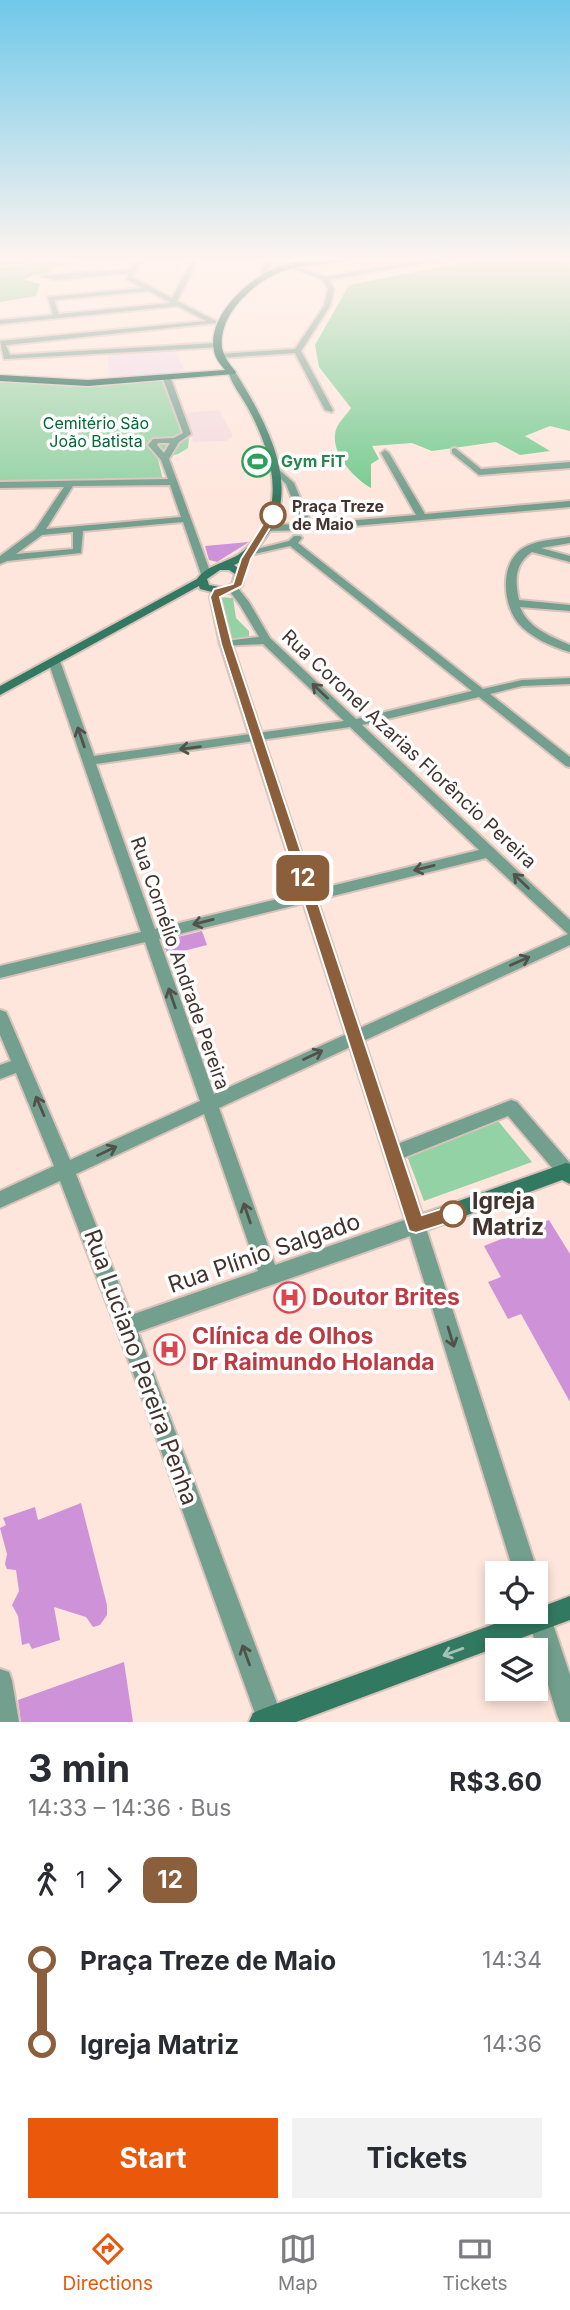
<!DOCTYPE html>
<meta charset="utf-8">
<style>
:root{--surface:#fff;--page:#f2f2f3;--text:#2b2b33;--muted:#7c7c81;--line:#e1e1e2;--accent:#ea580c}
body{margin:0;font-family:Inter,sans-serif;background:var(--page);color:var(--text);height:100vh;display:flex;flex-direction:column;font-size:26px;white-space:nowrap}
*{box-sizing:border-box;margin:0}
p{font-size:23px;color:var(--muted)}
.icon{flex:none;width:38px;height:38px;fill:none;stroke:currentColor;stroke-width:2;stroke-linecap:round;stroke-linejoin:round}
.map{position:relative;height:1722px;overflow:hidden}
.sheet{display:flex;flex-direction:column;background:var(--surface);flex:1}
.sheet>*{flex:none}
.badge{padding:0 14px;border-radius:10px;font-size:24px;line-height:46px}
.fabs{position:absolute;left:485px;top:1561px;display:grid;gap:14px}
.fabs a{display:grid;place-items:center;width:63px;height:63px;border-radius:0px;background:var(--surface);box-shadow:0 4px 10px #0003;font-size:35px}
.map>.badge{position:absolute;translate:-50% -50%;box-shadow:0 0 0 4px #fff}
.legs{display:flex;align-items:center;gap:10px;height:77px;padding:0 28px;font-size:23px}
.legs p{margin-inline-start:auto}
.overview{display:flex;align-items:center;justify-content:space-between;height:119px;padding:0 28px}
h1{font-size:38px;font-weight:700;line-height:52px}
.action{display:flex;gap:14px;margin-top:auto;padding:14px 28px}
.action a{flex:1;height:80px;border-radius:0px;background:var(--accent);color:#fff;font-size:28px;font-weight:700;line-height:80px;text-align:center}
.action a+a{background:var(--page);color:var(--text)}
ul{padding:0 28px;list-style:none}
li{display:flex;align-items:center;gap:24px;height:84px;font-size:26px}
li i{display:grid;place-items:center;width:10px;height:100%;margin:0 9px;background:currentColor}
li i::after{content:'';width:18px;height:18px;margin:-9px;border:5px solid;border-radius:50%;background:var(--surface)}
li p{margin-inline-start:auto}
li:first-child i{background:linear-gradient(#0000 50%,currentColor 0)}
li:last-child i{background:linear-gradient(currentColor 50%,#0000 0)}
.tabs{display:flex;justify-content:space-around;align-items:center;height:98px;border-top:2px solid var(--line);background:var(--surface);font-size:19px;color:var(--muted)}
.tabs a{display:grid;justify-items:center;gap:4px}
.tabs .on{color:var(--accent)}
.map>svg:first-child{display:block}
.industrial{fill:#f4dadf}
.education{fill:#f0dae8}
.green{fill:#93d2a4}
.forest{fill:#74ca8f}
.lines{fill:none;stroke-linecap:round;stroke-linejoin:round}
.stream{stroke:#5ae6ec;stroke-width:2.5}
.building{fill:#ce92d9}
.street-casing{stroke:#d9c2b9;stroke-width:4}
.secondary-casing{stroke:#d9c2b9;stroke-width:4}
.primary-casing{stroke:#d9c2b9;stroke-width:3}
.street{fill:#739f8e;fill-rule:evenodd}
.secondary{fill:#327961;fill-rule:evenodd}
.primary{fill:#095b45;fill-rule:evenodd}
.oneway{stroke:#51534a}
.oneway2{stroke:#a3c3b8}
.line-1{fill:#8b5e3c;stroke:#fff;stroke-width:2}
.stop-1-dot{fill:#fff;stroke:#8b5e3c;stroke-width:3.5}
.labels{text-anchor:middle;dominant-baseline:central;stroke-width:7;stroke-linejoin:round;paint-order:stroke}
.far-park-label{font-size:16px;fill:#006934;stroke:#fff}
.far-leisure-label{font-size:16px;font-weight:bold;fill:#27864d;stroke:#fff;text-anchor:start}
.far-stop-label{font-size:16px;font-weight:bold;fill:#43332d;stroke:#fff;text-anchor:start}
.street-label{font-size:19px;fill:#43332d;stroke:#fff}
.near-stop-label{font-size:23px;font-weight:bold;fill:#43332d;stroke:#fff;text-anchor:start}
.near-street-label{font-size:23px;fill:#43332d;stroke:#fff}
.near-health-label{font-size:23px;font-weight:bold;fill:#be3a42;stroke:#fff;text-anchor:start}
</style>
<div class="map">
<svg width="570" height="1722" viewBox="0 0 570 1722">
<rect width="100%" height="100%" fill="#fee6dc"/>
<polygon class="industrial" points="219,410 233,436 226,441 193,442 186,413"/>
<polygon class="education" points="174,350 187,374 110,379 108,354"/>
<g class="green">
<polygon points="0,380 66,386 162,381 185,436 189,437 188,448 178,454 158,459 163,480 0,481"/>
<polygon points="218,597 233,598 236,618 249,631 249,637 231,639"/>
<polygon points="498,1121 532,1162 424,1201 407,1156"/>
</g>
<g class="forest">
<path d="M486,258h51l33,5v168l-20,-5 -25,10 25,15 -30,4 -24,-13 -64,9 -20,-8 -40,3 7,13 -8,5v24c-18,-10 -44,-38 -34,-61 3,-6 10,-13 14,-19l-32,-41 -4,-22 34,-60z"/>
<polygon points="51,261 76,263 54,267 49,273 34,275 24,280 40,284 36,296 0,302 0,267"/>
</g>
<g class="lines">
<polyline class="stream" points="0,276 33,269"/>
</g>
<g class="building">
<polygon points="249,542 217,562 209,560 205,546"/>
<polygon points="202,931 207,945 168,955 162,941"/>
<polygon points="549,1220 570,1254 570,1402 521,1314 508,1319 488,1282 501,1277 484,1246"/>
<polygon points="81,1503 107,1605 107,1615 100,1625 93,1627 86,1617 54,1607 60,1640 32,1649 29,1643 22,1645 18,1616 12,1605 19,1591 16,1570 7,1569 5,1564 7,1554 0,1528 6,1525 3,1518 35,1507 38,1520"/>
<polygon points="124,1662 133,1722 21,1722 18,1700"/>
</g>
<g class="lines">
<defs>
<g id="street">
<polygon points="34,258 56,258 0,266 0,262"/>
<path d="M138,258h6l-12,19 40,21 21,-40h6l-22,43 39,20v2l-210,22 4,10 207,-12 3,4 -216,12 -4,-18 206,-20 -28,-15 -178,18v-4l53,-5 -5,-18 94,-9 -15,-9 2,-6 -73,7 -15,-4 90,-7zM149,291l22,12 -112,11 -5,-14z"/>
<polygon points="266,258 272,258 266,278 263,280 260,278"/>
<polygon points="433,258 448,258 329,280 334,289 330,306 301,351 333,410 332,412 325,410 295,353 220,358 216,356 220,354 295,349 324,306 328,289 323,280 290,267 290,265 326,277"/>
<path d="M167,377l4,2 20,55 -12,8 -10,17 42,115 -1,2 -9,-2 -18,-52 -100,9 -2,22 -74,8 -7,3v-8l35,-26 29,-43 -64,1v-6l168,-3 -7,-19 -13,-15 5,-6 21,-1 9,-5 -20,-54zM158,443h12l-6,10 -7,-8zM170,485l11,32 -135,12 27,-43zM73,532v17l-57,5 26,-19z"/>
<polygon points="455,448 481,469 570,462 570,468 479,475 452,453 452,449"/>
<polygon points="385,450 389,453 425,514 570,501 570,507 308,530 267,531 262,528 267,525 302,524 286,484 272,470 276,467 294,483 311,524 416,515 381,453"/>
<path d="M294,536h6l2,2 -4,5 185,146 39,-9 48,-2v6l-48,2 -32,8 80,63v10l-4,-1 -87,-69 -117,28 208,195v25l-351,163 56,157 141,-49 7,3 115,354 -2,5v-5h-22l-104,-337 -272,96 146,390h-26l-127,-355 -71,-186 -60,27v-17l54,-25 -38,-93 -16,6v-14l11,-4 -11,-26v-25l6,2 2,4 62,144 130,-59 -55,-159 -145,36v-12l141,-34 -93,-271 2,-2h8l2,2 34,95 250,-35 -81,-77 -41,2 -2,-2 6,-3 33,-4 -19,-32 -12,-16 5,-3 4,1 12,15 21,36 86,81 116,-28 -182,-145 -40,9 -5,-3 44,-11zM350,727l129,123 -324,79 -59,-165zM486,858l82,76 -354,160 -55,-155zM204,1114l54,157 -127,44 -55,-141z"/>
<path d="M570,537v6l-29,5 29,8v6l-38,-10c-18,12 -17,29 -13,48l51,5v6l-50,-4c8,21 30,29 50,38v7c-18,-5 -40,-15 -52,-29 -17,-22 -18,-65 9,-77 12,-6 30,-7 43,-9z"/>
<polygon points="511,1100 517,1102 570,1163 570,1178 566,1179 560,1177 508,1116 393,1162 387,1160 384,1154 387,1148"/>
<polygon points="536,1593 544,1597 570,1675 570,1722 560,1722 557,1715 526,1612 536,1612"/>
<polygon points="0,1669 9,1672 12,1681 19,1722 0,1722"/>
</g>
<g id="secondary">
<path d="M228,370h6c28,45 71,116 32,167 -9,12 -17,21 -32,28l11,8 -3,13 -12,7h-8l-2,4 12,47 190,570 144,-51 4,1v20l-8,-4 -146,54 -7,-3 -2,-6 -187,-581 -10,-47 2,-5 -12,-3 -1,-3 -199,109v-9l197,-107c9,-13 27,-16 41,-24 9,-6 16,-15 22,-23 26,-37 7,-89 -12,-124 -6,-11 -18,-26 -20,-38zM220,570h9l6,4 -3,10 -7,4 -16,-3 -2,-6z"/>
<polygon points="570,1596 570,1620 296,1722 249,1722 253,1713 262,1709 527,1612 536,1612 536,1609"/>
</g>
<g id="primary">
<path d="M318,258h31c-18,8 -41,5 -60,11 -31,9 -71,43 -67,79 2,9 8,17 14,24l-2,2 -146,12 -88,-5v-6l88,5 137,-10c-5,-6 -10,-12 -11,-19 -7,-33 30,-68 57,-81 15,-7 31,-10 47,-12z"/>
<polygon points="563,258 570,258 570,261"/>
</g>
</defs>
<use href="#street" class="street-casing"/>
<use href="#secondary" class="secondary-casing"/>
<use href="#primary" class="primary-casing"/>
<use href="#street" class="street"/>
<use href="#secondary" class="secondary"/>
<use href="#primary" class="primary"/>
</g>
<defs><path id="oneway-shaft" d="M-6 0H5M1.5-3L5.5 0L1.5 3" fill="none" stroke-width="1.6" stroke-linecap="round" stroke-linejoin="round" transform="scale(1.75)"/></defs>
<g class="oneway">
<use href="#oneway-shaft" transform="translate(320 691) rotate(-137)"/>
<use href="#oneway-shaft" transform="translate(81 737) rotate(-109)"/>
<use href="#oneway-shaft" transform="translate(190 748) rotate(173)"/>
<use href="#oneway-shaft" transform="translate(424 868) rotate(166)"/>
<use href="#oneway-shaft" transform="translate(521 881) rotate(-136)"/>
<use href="#oneway-shaft" transform="translate(203 922) rotate(166)"/>
<use href="#oneway-shaft" transform="translate(520 961) rotate(-24)"/>
<use href="#oneway-shaft" transform="translate(172 998) rotate(-109)"/>
<use href="#oneway-shaft" transform="translate(313 1055) rotate(-25)"/>
<use href="#oneway-shaft" transform="translate(40 1106) rotate(-113)"/>
<use href="#oneway-shaft" transform="translate(107 1151) rotate(-25)"/>
<use href="#oneway-shaft" transform="translate(247 1213) rotate(-109)"/>
<use href="#oneway-shaft" transform="translate(451 1337) rotate(73)"/>
<use href="#oneway-shaft" transform="translate(246 1655) rotate(-110)"/>
</g>
<use class="oneway2" href="#oneway-shaft" transform="translate(453 1652) rotate(160)"/>
<linearGradient id="sky" x2="0" y2="1"><stop stop-color="#6fc8ea"/><stop offset="0.52" stop-color="#fff4ef"/><stop offset="1" stop-color="#fff4ef" stop-opacity="0"/></linearGradient>
<rect width="570" height="499" fill="url(#sky)"/>
<polygon class="line-1" points="270,513 278,515 251,559 242,586 220,597 232,644 422,1215 453,1205 460,1208 463,1214 460,1219 416,1233 409,1231 407,1225 221,644 210,597 214,589 233,584 241,559"/>
<defs>
<symbol id="stadium-ring" viewBox="-11 -11 22 22"><circle r="9.5" fill="#fff" stroke="#2e9e5b" stroke-width="1.5"/><path d="M0-5a6.5 5 0 1 0 0 10a6.5 5 0 1 0 0-10ZM-3.5-1.8h7v3.6h-7Z" fill="#2e9e5b"/></symbol>
<symbol id="hospital-ring" viewBox="-11 -11 22 22"><circle r="9.5" fill="#fff" stroke="#e0444e" stroke-width="1.5"/><path d="M-5-5h3v3.5h4V-5h3V5h-3V1.5h-4V5h-3Z" fill="#e0444e"/></symbol>
</defs>
<g fill-rule="evenodd">
<use href="#stadium-ring" x="240" y="444" width="35" height="35"/>
<use href="#hospital-ring" x="272" y="1280" width="35" height="35"/>
<use href="#hospital-ring" x="152" y="1332" width="35" height="35"/>
</g>
<g class="stop-1-dot">
<circle cx="273" cy="515" r="12"/>
<circle cx="453" cy="1214" r="12"/>
</g>
<g class="labels">
<g class="far-park-label">
<text x="96" y="423">Cemitério São<tspan x="96" dy="18">João Batista</tspan></text>
</g>
<g class="far-leisure-label">
<text x="281" y="461">Gym FiT</text>
</g>
<g class="far-stop-label">
<text x="292" y="506">Praça Treze<tspan x="292" dy="18">de Maio</tspan></text>
</g>
<g class="street-label">
<text transform="translate(409 749) rotate(43)">Rua Coronel Azarias Florêncio Pereira</text>
<text transform="translate(180 963) rotate(71)">Rua Cornélio Andrade Pereira</text>
</g>
<g class="near-stop-label">
<text x="472" y="1201">Igreja<tspan x="472" dy="26">Matriz</tspan></text>
</g>
<g class="near-street-label">
<text transform="translate(264 1253) rotate(-19)">Rua Plínio Salgado</text>
<text transform="translate(141 1367) rotate(70)">Rua Luciano Pereira Penha</text>
</g>
<g class="near-health-label">
<text x="312" y="1297">Doutor Brites</text>
<text x="192" y="1336">Clínica de Olhos<tspan x="192" dy="26">Dr Raimundo Holanda</tspan></text>
</g>
</g>
</svg>
<div class="fabs">
<a><svg class="icon" aria-label="locate" viewBox="0 0 24 24"><circle cx="12" cy="12" r="6"/><path d="M12 2v4M12 18v4M2 12h4M18 12h4"/></svg></a>
<a><svg class="icon" aria-label="layers" viewBox="0 0 24 24"><path d="M12 4l9 5-9 5-9-5zM3 14l9 5 9-5"/></svg></a>
</div>
<b class="badge" style="left:303px;top:878px;background:#8b5e3c;color:#fff">12</b>
</div>
<section class="sheet">
<div class="overview"><div><h1>3 min</h1><p>14:33 – 14:36 · Bus</p></div><b>R$3.60</b></div>
<div class="legs"><svg class="icon" aria-label="walk" viewBox="0 0 24 24"><circle cx="13" cy="4" r="2"/><path d="M13 8l-2 6 4 7M11 14l-3 7M7 12l3-4h3l4 4"/></svg>1<svg class="icon" aria-label="forward" viewBox="0 0 24 24"><path d="M9 5l7 7-7 7"/></svg><b class="badge" style="background:#8b5e3c;color:#fff">12</b></div>
<ul>
<li><i style="color:#8b5e3c"></i><b>Praça Treze de Maio</b><p>14:34</p></li>
<li><i style="color:#8b5e3c"></i><b>Igreja Matriz</b><p>14:36</p></li>
</ul>
<div class="action"><a>Start</a><a>Tickets</a></div>
</section>
<nav class="tabs">
<a class="on"><svg class="icon" aria-label="directions" viewBox="0 0 24 24"><path d="M12 3l9 9-9 9-9-9zM9 14v-3h6M13 9l2 2-2 2"/></svg>Directions</a>
<a><svg class="icon" aria-label="map" viewBox="0 0 24 24"><path d="M3 6l6-2 6 2 6-2v14l-6 2-6-2-6 2zM9 4v14M15 6v14"/></svg>Map</a>
<a><svg class="icon" aria-label="tickets" viewBox="0 0 24 24"><path d="M3 7h18v10H3zM15 7v10"/></svg>Tickets</a>
</nav>
